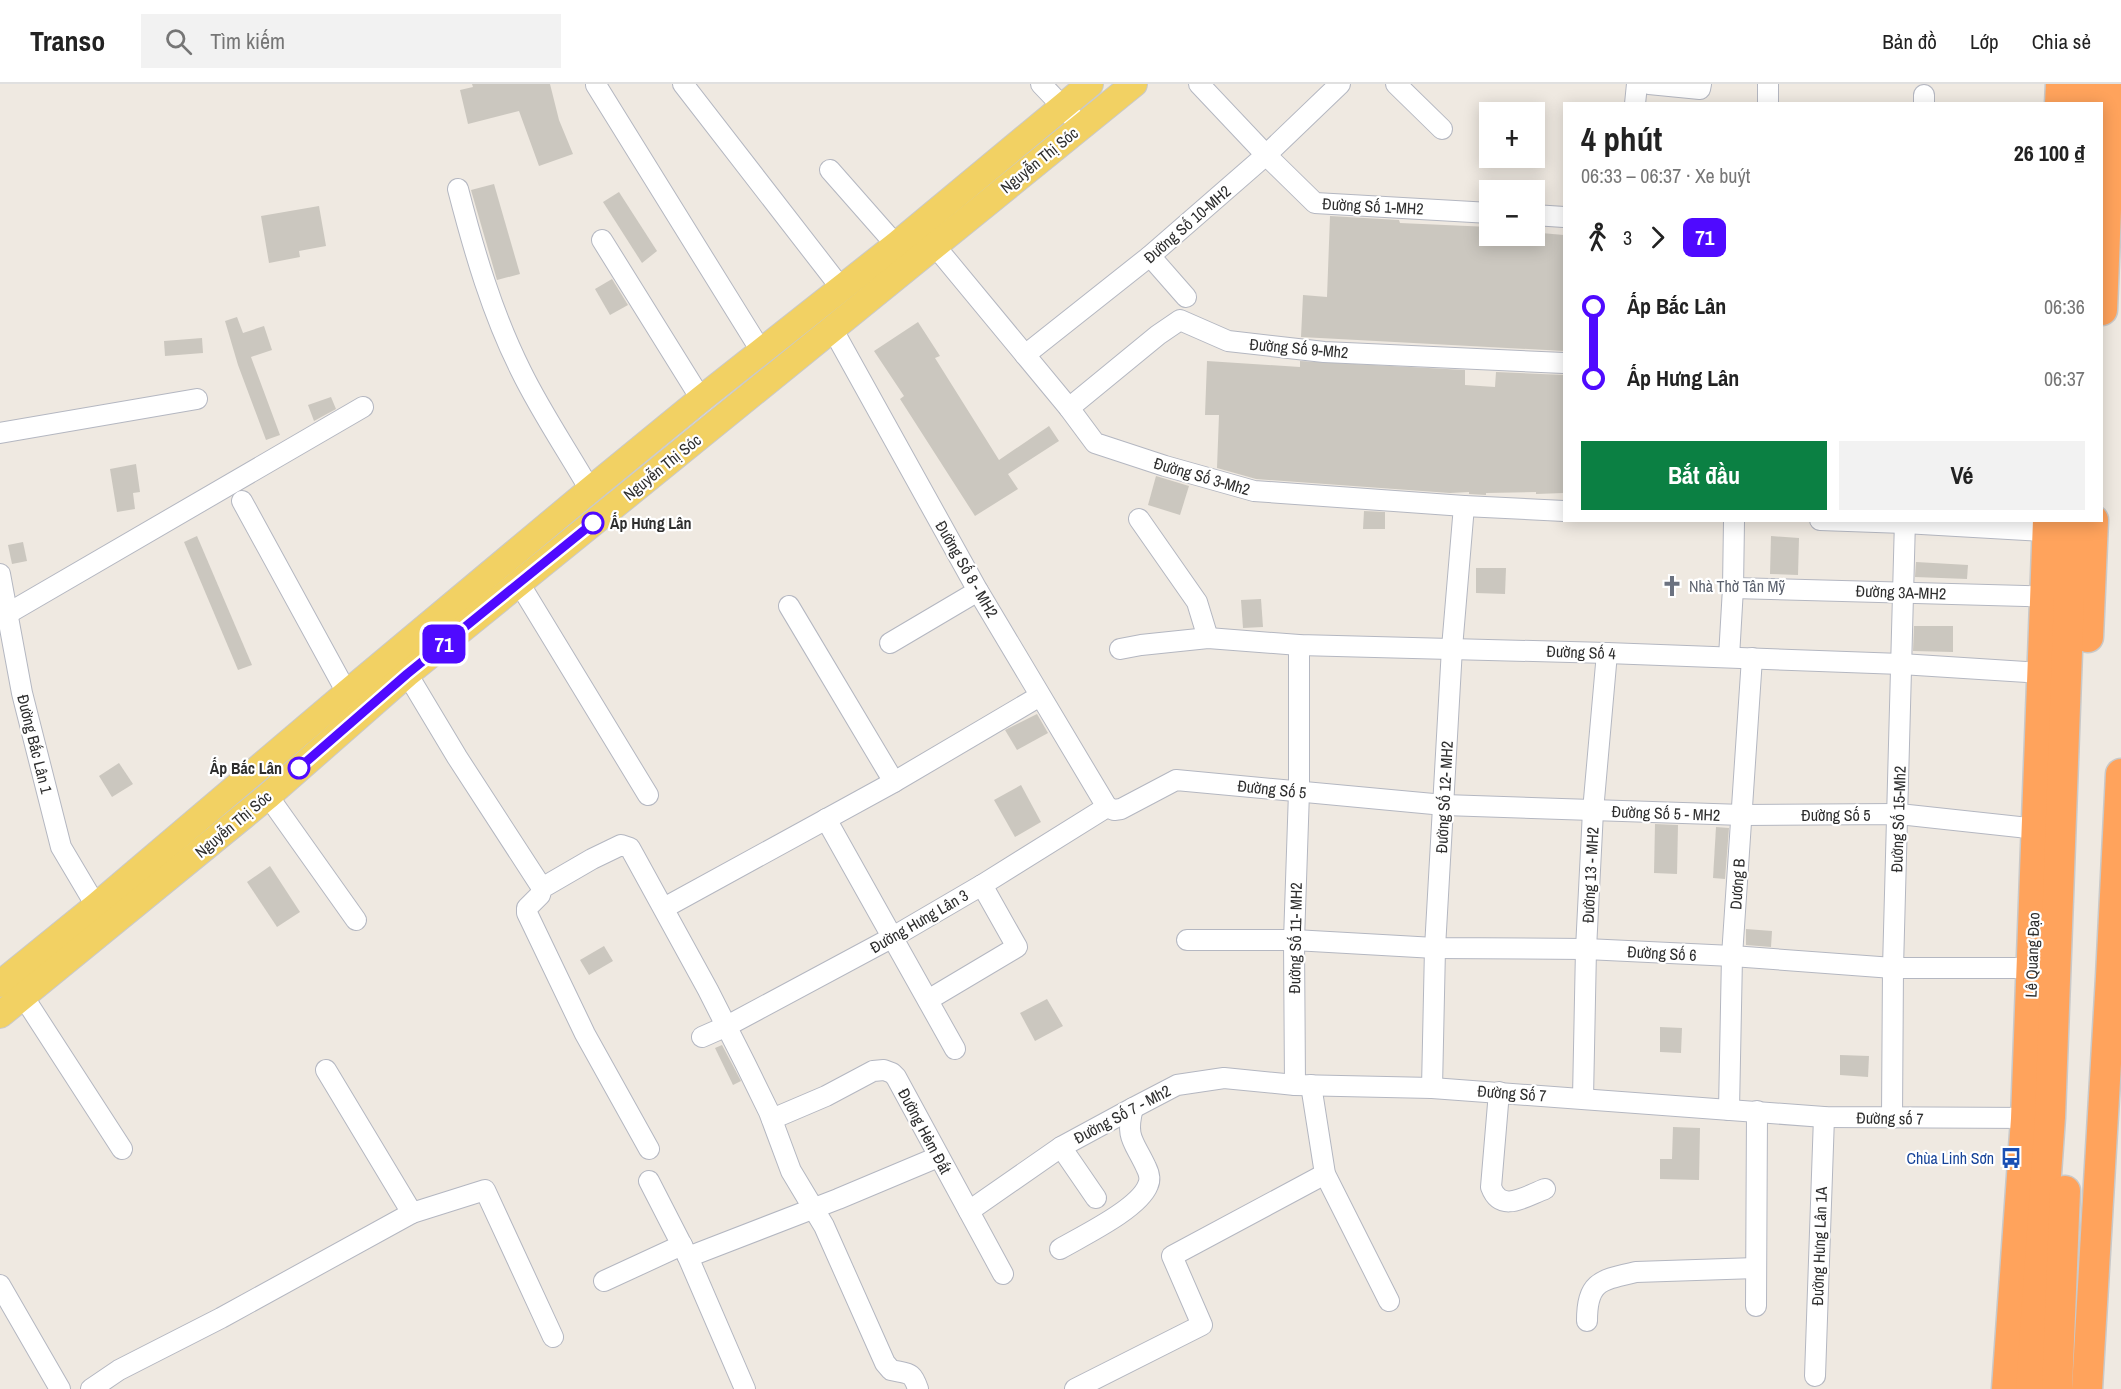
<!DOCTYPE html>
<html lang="vi">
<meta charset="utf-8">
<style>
:root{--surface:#fff;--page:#f2f2f2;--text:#222;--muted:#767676;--line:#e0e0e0;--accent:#0b8043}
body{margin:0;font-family:"Archivo Narrow",sans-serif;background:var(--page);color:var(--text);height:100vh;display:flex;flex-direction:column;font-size:22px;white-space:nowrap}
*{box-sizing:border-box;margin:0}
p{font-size:20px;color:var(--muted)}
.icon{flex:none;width:33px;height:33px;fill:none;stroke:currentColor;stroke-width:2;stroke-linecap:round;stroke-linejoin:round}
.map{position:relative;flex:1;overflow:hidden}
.drawer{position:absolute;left:1563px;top:18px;width:540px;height:420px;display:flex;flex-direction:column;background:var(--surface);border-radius:0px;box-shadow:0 3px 15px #0003}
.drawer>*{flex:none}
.badge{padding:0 12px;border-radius:9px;font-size:21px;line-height:39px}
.tools{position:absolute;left:1479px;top:18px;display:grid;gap:12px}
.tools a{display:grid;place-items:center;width:66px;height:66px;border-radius:0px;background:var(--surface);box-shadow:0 3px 15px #0003;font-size:30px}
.map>.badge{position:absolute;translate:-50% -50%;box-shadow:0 0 0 3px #fff}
.legs{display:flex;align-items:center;gap:9px;height:66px;padding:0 18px;font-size:20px}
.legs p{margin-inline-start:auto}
.head{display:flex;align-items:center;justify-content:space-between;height:102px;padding:0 18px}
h1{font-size:33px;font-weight:700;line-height:45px}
.button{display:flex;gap:12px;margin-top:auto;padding:12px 18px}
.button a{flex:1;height:69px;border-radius:0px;background:var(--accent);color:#fff;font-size:24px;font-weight:700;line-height:69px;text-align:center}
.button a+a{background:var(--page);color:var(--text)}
ul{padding:0 18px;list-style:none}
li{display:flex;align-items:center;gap:21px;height:72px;font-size:22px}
li i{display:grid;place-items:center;width:9px;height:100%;margin:0 8px;background:currentColor}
li i::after{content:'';width:15px;height:15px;margin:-8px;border:4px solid;border-radius:50%;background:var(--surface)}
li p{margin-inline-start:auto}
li:first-child i{background:linear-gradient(#0000 50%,currentColor 0)}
li:last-child i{background:linear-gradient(currentColor 50%,#0000 0)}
header{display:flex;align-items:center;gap:36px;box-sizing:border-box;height:84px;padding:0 30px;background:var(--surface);border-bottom:2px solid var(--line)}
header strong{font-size:28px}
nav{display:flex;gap:33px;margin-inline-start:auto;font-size:21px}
.search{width:420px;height:54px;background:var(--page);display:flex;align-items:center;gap:15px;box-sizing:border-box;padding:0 21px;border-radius:0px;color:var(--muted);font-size:22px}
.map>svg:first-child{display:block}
.building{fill:#cbc7bf}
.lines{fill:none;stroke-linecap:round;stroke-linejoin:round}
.minor-casing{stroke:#b4b7c1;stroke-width:22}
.major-casing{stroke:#c9c9c9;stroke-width:28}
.highway-casing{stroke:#c9c9c9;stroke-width:33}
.minor{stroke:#fff;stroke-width:20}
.major{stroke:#f2d163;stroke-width:26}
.highway{stroke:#ffa35c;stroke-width:30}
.line-1-casing{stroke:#fff;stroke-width:14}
.line-1{stroke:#4f0aff;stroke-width:9}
.stop-1-dot{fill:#fff;stroke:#4f0aff;stroke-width:3}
.labels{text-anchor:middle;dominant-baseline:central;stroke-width:4.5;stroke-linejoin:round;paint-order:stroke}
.street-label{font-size:16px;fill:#2e2e2e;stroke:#fff}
.stop-label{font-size:16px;font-weight:bold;fill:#2e2e2e;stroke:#fff;text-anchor:start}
.worship-label{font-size:16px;fill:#5b616d;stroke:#fff;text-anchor:start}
.transit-label{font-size:16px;fill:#164399;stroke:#fff;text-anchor:end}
</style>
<header>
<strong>Transo</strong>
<div class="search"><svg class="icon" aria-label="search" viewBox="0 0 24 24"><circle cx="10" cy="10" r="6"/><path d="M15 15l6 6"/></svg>Tìm kiếm</div>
<nav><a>Bản đồ</a><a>Lớp</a><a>Chia sẻ</a></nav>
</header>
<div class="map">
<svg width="2121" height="1305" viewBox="0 0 2121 1305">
<rect width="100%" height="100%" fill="#efe9e1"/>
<g class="building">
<polygon points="472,0 550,0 559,36 573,70 539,82 519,27 468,40 460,6 473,3"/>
<polygon points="494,100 520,190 497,196 471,106"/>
<polygon points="619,108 657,167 642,179 603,118"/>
<polygon points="319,122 326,162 299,167 300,173 269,179 261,132"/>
<polygon points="1330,132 1399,136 1400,139 1490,143 1490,152 1541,152 1541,149 1564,151 1564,267 1301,253 1303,211 1327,213"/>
<polygon points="612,195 628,221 610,231 595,205"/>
<polygon points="237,233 243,249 264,242 272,266 251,273 280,351 266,356 238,281 225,237"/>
<polygon points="918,238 940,272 935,274 999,376 1049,342 1059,357 1008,390 1018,405 975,432 900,315 904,312 874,267"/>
<polygon points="202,254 203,269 165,272 164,257"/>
<polygon points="1207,277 1300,283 1300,277 1465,286 1465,301 1495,303 1496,288 1564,291 1564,409 1536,410 1536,408 1486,409 1486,411 1469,410 1469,408 1450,409 1256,395 1217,384 1219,331 1205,331"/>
<polygon points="331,313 336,325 314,337 308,321"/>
<polygon points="136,380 140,408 133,409 135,425 117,428 110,385"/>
<polygon points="1156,392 1189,402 1180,431 1148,421"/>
<polygon points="1364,427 1385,428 1385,445 1363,445"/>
<polygon points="197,452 252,581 238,586 184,458"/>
<polygon points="1771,452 1799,454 1798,491 1770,490"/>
<polygon points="23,458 27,477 12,480 8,461"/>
<polygon points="1916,478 1968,481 1967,495 1915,493"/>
<polygon points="1476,484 1506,484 1505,510 1476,509"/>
<polygon points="1261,515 1263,543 1243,544 1241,516"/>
<polygon points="1914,542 1953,542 1953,568 1913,567"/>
<polygon points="1037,630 1048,649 1017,666 1005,646"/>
<polygon points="119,679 133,700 112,713 99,692"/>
<polygon points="1021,701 1041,738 1015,753 994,716"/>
<polygon points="1655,740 1678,741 1677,790 1654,789"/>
<polygon points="1716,743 1729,744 1725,795 1713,794"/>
<polygon points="270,782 300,828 277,843 247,798"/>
<polygon points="1746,845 1772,847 1771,863 1746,861"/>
<polygon points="604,862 613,877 589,891 580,876"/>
<polygon points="1047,915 1063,942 1035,957 1020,929"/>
<polygon points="1660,943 1682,944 1681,969 1660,968"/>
<polygon points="722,961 741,997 733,1001 715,964"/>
<polygon points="1840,971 1869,972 1868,993 1840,991"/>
<polygon points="1673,1043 1700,1044 1699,1096 1660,1095 1660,1075 1672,1075"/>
</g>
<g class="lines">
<defs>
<g id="minor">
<polyline points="683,0 841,204"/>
<polyline points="1041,0 1081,42"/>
<polyline points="1199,0 1266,71 1315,119 1490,129"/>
<polyline points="1396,0 1442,45"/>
<polyline points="1649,0 1700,5 1701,0"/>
<polyline points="596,1 761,267"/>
<polyline points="1635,20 1637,0"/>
<polyline points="1768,20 1768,0"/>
<polyline points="1924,20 1924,11"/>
<polyline points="830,86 896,161"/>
<path d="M458,105c16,62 34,124 63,182 20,41 46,79 69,119"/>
<polyline points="1534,131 1564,133"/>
<polyline points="602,156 701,315"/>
<polyline points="935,162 1069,324 1095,359 1165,382 1254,407 1464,422 1564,427"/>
<polyline points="1150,172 1186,213"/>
<polyline points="832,244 978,507 1107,723"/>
<polyline points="1025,271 1150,172 1266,71 1340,0"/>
<polyline points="1069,324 1158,251 1180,236 1228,257 1324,268 1564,279"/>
<polyline points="0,349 197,315"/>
<polyline points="242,417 347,609 355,619"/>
<polyline points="1139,435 1197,518 1208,554"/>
<polyline points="1820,436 1904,439 2060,448"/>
<polyline points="0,490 22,609 61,763 96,822"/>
<polyline points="519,499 648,711"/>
<polyline points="1733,504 2057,513"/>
<polyline points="789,522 894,698"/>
<polyline points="7,530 363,323"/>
<polyline points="890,559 978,507"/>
<polyline points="1120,565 1141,561 1208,554 1299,561 1607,569 1901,580 2043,589"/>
<polyline points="1729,573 1733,504 1734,437"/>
<polyline points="400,578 457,673 542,804"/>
<polyline points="268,712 356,836"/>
<polyline points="1107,723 1114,726 1121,725 1176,696 1444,721 1743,731 1899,730 2037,745"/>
<polyline points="826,735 955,965"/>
<polyline points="664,824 894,698 1040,612"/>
<polyline points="1187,856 1294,856 1435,864 1586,865 1732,872 1893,884 2031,884"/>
<polyline points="23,912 122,1065"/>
<polyline points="928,916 1017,863 982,801"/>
<polyline points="702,953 727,942 893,853 982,801 1107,723"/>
<polyline points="326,986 412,1129 485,1106 553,1253"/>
<polyline points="1295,1001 1294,856 1299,708 1299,561"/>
<polyline points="1311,1001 1325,1090 1389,1217"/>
<polyline points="1432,1004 1435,864 1452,564 1464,422"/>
<path d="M1499,1008l-8,95c10,27 35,9 54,2"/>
<polyline points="1583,1014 1586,865 1593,727 1607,569"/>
<polyline points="1729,1026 1732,872 1752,574"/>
<polyline points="1892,1034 1893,884 1905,436"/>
<polyline points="772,1035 826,1012 873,987 884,986 892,989 896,993 1003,1190"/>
<polyline points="1061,1063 1096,1114"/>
<path d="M649,1065l-64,-115 -58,-121v-5l13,-13 2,-7 50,-29 29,-14 9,3 5,9 73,133 37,73 24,49 22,59 33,55 61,137 6,7c18,4 21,1 27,19"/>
<polyline points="649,1097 688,1173 745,1305"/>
<polyline points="969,1127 1061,1063 1133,1024 1177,1001 1224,994 1295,1001 1432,1004 1824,1033 2035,1034"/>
<path d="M1060,1165c22,-13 79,-40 88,-64 3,-6 1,-12 -2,-18 -12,-26 -21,-29 -13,-59"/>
<polyline points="688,1173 838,1115 938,1073"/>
<polyline points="604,1197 682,1161"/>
<polyline points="0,1201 60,1305"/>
<polyline points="1756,1222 1757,1027"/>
<path d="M1587,1237c0,-40 14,-41 49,-49l120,-4"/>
<polyline points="1815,1292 1824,1033"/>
<polyline points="91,1305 119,1286 221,1234 412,1129"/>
<polyline points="1075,1305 1202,1241 1172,1172 1325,1090"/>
</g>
<g id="major">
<polyline points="0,900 96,822 347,609 590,406 701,315 896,161 1090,0"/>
<polyline points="0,931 268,712 407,590 1134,0"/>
</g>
<g id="highway">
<polyline points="2060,20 2061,0"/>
<polyline points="2081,20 2082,0"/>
<polyline points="2102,226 2111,0"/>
<polyline points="2088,553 2093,436"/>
<polyline points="2007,1305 2026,1035 2048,436"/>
<polyline points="2031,1305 2050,1033 2069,513 2069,436"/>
<polyline points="2057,1305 2065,1107"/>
<polyline points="2087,1305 2111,893 2121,690"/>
</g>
</defs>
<use href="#minor" class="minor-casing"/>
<use href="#major" class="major-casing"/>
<use href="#highway" class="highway-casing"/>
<use href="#minor" class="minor"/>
<use href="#major" class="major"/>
<use href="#highway" class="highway"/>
</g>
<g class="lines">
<defs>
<polyline id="line-1" points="299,684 407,590 593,439"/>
</defs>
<use href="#line-1" class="line-1-casing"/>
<use href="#line-1" class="line-1"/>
</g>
<defs>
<symbol id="church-bare" viewBox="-9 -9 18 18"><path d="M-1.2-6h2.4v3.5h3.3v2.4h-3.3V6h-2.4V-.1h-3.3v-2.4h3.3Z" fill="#6b7280" stroke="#fff" stroke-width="2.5" paint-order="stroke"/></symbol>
<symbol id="bus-bare" viewBox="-9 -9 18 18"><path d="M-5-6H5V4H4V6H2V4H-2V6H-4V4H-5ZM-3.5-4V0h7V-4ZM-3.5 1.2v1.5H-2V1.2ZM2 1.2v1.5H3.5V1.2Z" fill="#1a4fb4" stroke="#fff" stroke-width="2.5" paint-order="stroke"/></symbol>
</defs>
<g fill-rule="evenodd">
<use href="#church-bare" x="1657" y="487" width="30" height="30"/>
<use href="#bus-bare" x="1996" y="1059" width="30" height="30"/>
</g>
<g class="stop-1-dot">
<circle cx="593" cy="439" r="10"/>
<circle cx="299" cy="684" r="10"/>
</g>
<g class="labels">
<g class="street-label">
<text transform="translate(1039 76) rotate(-39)">Nguyễn Thị Sóc</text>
<text transform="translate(1373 122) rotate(3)">Đường Số 1-MH2</text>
<text transform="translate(1187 140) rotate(-41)">Đường Số 10-MH2</text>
<text transform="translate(1299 264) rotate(5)">Đường Số 9-Mh2</text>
<text transform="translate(662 383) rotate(-39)">Nguyễn Thị Sóc</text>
<text transform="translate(1202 392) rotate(16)">Đường Số 3-Mh2</text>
<text transform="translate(967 485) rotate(60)">Đường Số 8 - MH2</text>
<text transform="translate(1901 508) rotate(2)">Đường 3A-MH2</text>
<text transform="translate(1581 568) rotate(2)">Đường Số 4</text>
<text transform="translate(35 660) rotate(76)">Đường Bắc Lân 1</text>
<text transform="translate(1272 705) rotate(6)">Đường Số 5</text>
<text transform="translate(1444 713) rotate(-87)">Đường Số 12- MH2</text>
<text transform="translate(1666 729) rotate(2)">Đường Số 5 - MH2</text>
<text x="1836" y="731">Đường Số 5</text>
<text transform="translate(1898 735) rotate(-88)">Đường Số 15-Mh2</text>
<text transform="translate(233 740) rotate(-40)">Nguyễn Thị Sóc</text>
<text transform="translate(1590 791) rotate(-87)">Đường 13 - MH2</text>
<text transform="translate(1737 800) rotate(-86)">Dương B</text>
<text transform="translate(919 837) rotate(-30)">Đường Hưng Lân 3</text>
<text transform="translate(1295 854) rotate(-89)">Đường Số 11- MH2</text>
<text transform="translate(1662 869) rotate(3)">Đường Số 6</text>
<text transform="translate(2032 871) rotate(-88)">Lê Quang Đạo</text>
<text transform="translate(1512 1009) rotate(4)">Đường Số 7</text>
<text transform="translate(1122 1030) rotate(-28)">Đường Số 7 - Mh2</text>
<text transform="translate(1890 1034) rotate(1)">Đường số 7</text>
<text transform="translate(925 1047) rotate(62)">Đường Hẻm Đắt</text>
<text transform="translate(1819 1162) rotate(-88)">Đường Hưng Lân 1A</text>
</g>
<g class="stop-label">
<text x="610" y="439">Ấp Hưng Lân</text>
<text x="282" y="684" text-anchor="end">Ấp Bắc Lân</text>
</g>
<g class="worship-label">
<text x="1689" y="502">Nhà Thờ Tân Mỹ</text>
</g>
<g class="transit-label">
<text x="1994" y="1074">Chùa Linh Sơn</text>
</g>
</g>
</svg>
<div class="tools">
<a>+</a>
<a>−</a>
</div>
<b class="badge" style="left:444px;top:560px;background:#4f0aff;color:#fff">71</b>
<section class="drawer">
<div class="head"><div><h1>4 phút</h1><p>06:33 – 06:37 · Xe buýt</p></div><b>26 100 ₫</b></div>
<div class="legs"><svg class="icon" aria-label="walk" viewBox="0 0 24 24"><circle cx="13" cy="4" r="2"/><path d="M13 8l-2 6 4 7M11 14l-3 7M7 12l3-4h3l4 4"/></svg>3<svg class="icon" aria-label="forward" viewBox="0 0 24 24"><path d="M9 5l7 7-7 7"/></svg><b class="badge" style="background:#4f0aff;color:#fff">71</b></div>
<ul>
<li><i style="color:#4f0aff"></i><b>Ấp Bắc Lân</b><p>06:36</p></li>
<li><i style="color:#4f0aff"></i><b>Ấp Hưng Lân</b><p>06:37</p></li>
</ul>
<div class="button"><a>Bắt đầu</a><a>Vé</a></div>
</section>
</div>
